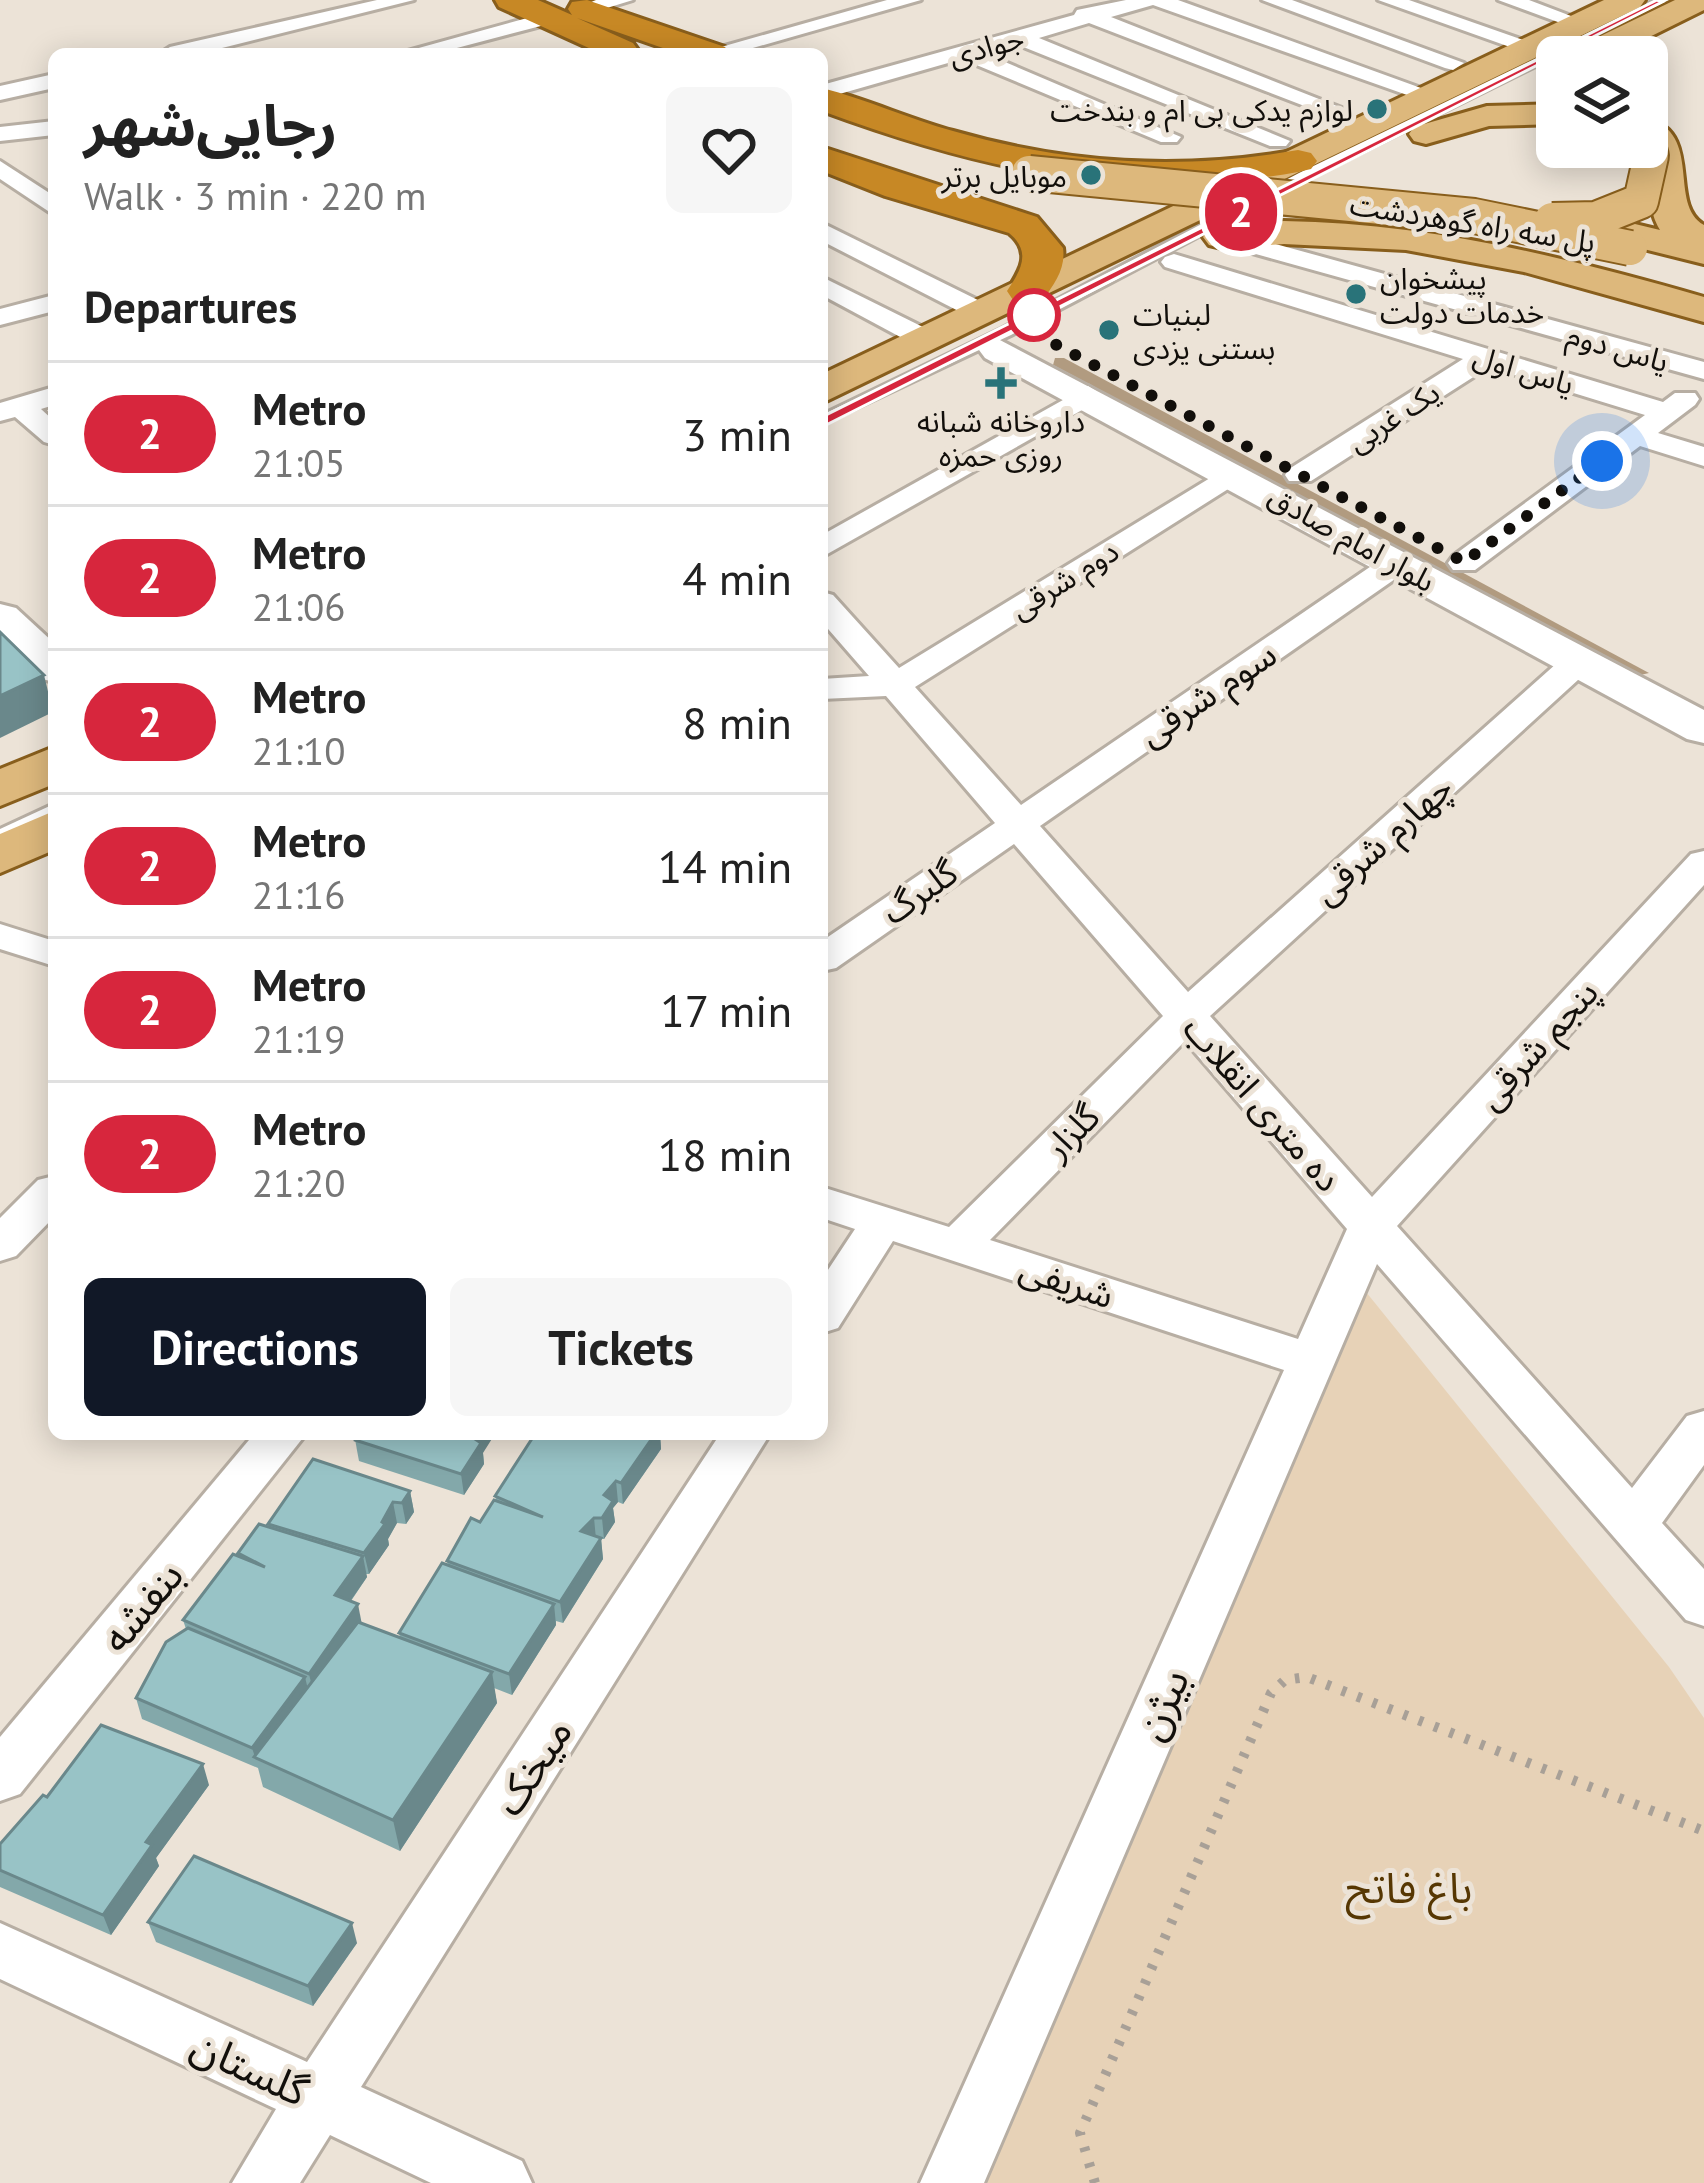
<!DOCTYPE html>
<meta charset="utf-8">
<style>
:root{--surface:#fff;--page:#f6f6f6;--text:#222;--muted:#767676;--line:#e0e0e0;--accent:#111827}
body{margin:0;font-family:"PT Sans","Noto Sans Arabic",sans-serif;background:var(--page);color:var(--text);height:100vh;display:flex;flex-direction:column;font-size:45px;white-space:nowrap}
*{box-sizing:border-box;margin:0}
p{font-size:39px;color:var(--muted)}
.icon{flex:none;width:66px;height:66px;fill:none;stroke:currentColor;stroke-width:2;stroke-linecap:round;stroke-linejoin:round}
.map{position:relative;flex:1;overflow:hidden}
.panel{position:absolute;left:48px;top:48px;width:780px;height:1392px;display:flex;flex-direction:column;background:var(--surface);border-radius:18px;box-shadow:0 6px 30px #0003}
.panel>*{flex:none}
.badge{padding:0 24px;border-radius:39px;font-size:42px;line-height:78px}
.tools{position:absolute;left:1536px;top:36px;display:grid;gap:24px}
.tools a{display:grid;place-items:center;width:132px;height:132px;border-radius:18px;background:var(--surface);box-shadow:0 6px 30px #0003;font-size:60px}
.you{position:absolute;width:60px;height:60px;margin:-30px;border:9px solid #fff;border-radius:50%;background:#1a73e8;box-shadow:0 0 0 18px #1a73e833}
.map>.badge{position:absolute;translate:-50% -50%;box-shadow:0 0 0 6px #fff}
h2{padding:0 36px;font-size:45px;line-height:108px}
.round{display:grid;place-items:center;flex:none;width:126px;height:126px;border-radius:18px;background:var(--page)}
.head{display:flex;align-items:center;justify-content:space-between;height:204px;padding:0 36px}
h1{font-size:57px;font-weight:700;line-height:90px}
.button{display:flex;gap:24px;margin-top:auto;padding:24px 36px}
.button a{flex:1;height:138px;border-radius:18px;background:var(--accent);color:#fff;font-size:48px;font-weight:700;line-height:138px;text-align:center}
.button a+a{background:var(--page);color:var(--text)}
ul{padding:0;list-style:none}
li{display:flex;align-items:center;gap:36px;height:144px;padding:0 36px;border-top:3px solid var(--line)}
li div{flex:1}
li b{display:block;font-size:45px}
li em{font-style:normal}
li .badge{min-width:132px;font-weight:700;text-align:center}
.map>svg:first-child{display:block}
.green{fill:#e7d2b7}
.forest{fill:#b19b80}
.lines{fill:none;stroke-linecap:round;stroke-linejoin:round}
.lane-casing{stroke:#b7aea3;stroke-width:6}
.street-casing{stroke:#b7aea3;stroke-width:6}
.secondary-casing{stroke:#b7aea3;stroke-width:6}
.primary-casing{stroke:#885e1c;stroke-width:6}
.highway-casing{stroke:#885e1c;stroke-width:6}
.path{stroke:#a8a097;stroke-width:10;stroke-dasharray:4.5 12;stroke-linecap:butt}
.lane{fill:#fff;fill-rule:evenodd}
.street{fill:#fff;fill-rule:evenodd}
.secondary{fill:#fff;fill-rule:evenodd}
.primary{fill:#ddb87c;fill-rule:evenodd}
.highway{fill:#c78825;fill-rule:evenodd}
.primary-bridge-casing{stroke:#885e1c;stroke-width:38;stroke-linecap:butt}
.primary-bridge{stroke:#ddb87c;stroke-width:34}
.wall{fill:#83a8aa}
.shaded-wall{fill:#6a888b}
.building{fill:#98c3c6;stroke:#6a888b;stroke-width:3}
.line{fill:#d7263d;stroke:#fff;stroke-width:3}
.walk{stroke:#120f0b;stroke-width:12;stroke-dasharray:0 21.6}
.poi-dot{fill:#297379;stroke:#ece3d7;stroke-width:4.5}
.stop-dot{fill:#fff;stroke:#d7263d;stroke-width:6}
.labels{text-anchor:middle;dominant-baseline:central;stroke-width:10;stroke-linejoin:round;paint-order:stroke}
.far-street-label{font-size:30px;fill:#120f0b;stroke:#ece3d7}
.far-poi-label{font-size:30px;fill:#120f0b;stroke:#ece3d7;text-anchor:end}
.street-label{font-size:36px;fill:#120f0b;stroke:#ece3d7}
.near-street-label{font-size:42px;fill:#120f0b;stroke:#ece3d7}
.near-park-label{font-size:42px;fill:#563703;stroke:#ece3d7}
</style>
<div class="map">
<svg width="1704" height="2183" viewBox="0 0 1704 2183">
<rect width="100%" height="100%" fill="#ece3d7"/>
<polygon class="green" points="1362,1287 1669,1667 1704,1718 1704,2183 950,2183"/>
<polygon class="forest" points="1055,358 1064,358 1649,673 1636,676 1053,365"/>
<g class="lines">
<defs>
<g id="lane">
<polygon points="1656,0 1669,0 1307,179 1011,335 822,424 822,415 1001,329 1299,173"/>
<polygon points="54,804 54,816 0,842 0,829"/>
</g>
<g id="street">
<polygon points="377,0 414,0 198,54 159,54 170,47"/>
<polygon points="596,0 633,0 584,15 574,9"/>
<polygon points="887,0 921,0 732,54 700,53"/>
<polygon points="1126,0 1178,0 1443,96 1440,101 1424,101 1153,5 1111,17 1352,112 1341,119 1333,117 1089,23 1039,38 1290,141 1286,146 1270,146 1016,44 984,53 1181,137 1177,142 1161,142 962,59 822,99 822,85 1074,15 1077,10"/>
<polygon points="1262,0 1292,0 1464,63 1453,70 1445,68"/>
<polygon points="1378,0 1409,0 1543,47 1540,52 1524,52"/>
<polygon points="1498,0 1529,0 1592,24 1581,30 1574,28"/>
<polygon points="549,12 560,18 556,22 434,54 397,54"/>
<polygon points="54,74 54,88 0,100 0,86"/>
<polygon points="54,121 54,135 0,141 0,127"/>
<polygon points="0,161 54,196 54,215 0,179"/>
<polygon points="822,223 992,307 996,313 983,321 974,319 822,241"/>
<polygon points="1254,238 1704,362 1704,379 1245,251 1241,246"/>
<polygon points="1174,254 1663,402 1675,393 1695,393 1699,399 1695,405 1658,433 1704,447 1704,466 1640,446 1475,570 1453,570 1448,563 1453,556 1645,415 1489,367 1311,481 1289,481 1285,475 1289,469 1463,359 1165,267 1161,262 1165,257"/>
<polygon points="822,277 937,334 941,340 937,346 917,346 822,295"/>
<polygon points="54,295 54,311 0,325 0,309"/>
<polygon points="1088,386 1102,395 1098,401 822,557 822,535"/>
<polygon points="54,387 54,405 41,409 54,421 54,445 44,442 15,417 0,421 0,403"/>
<path d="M1233,464l15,9 -4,6 -329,208 106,118 365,-249h22l5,7 -5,7 -368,256 148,166 378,-337h24l5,7 -5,7 -380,347 162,181 319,-343 13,-3v34l-307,341 235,262 55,-72 17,-5v54l-42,58 42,46v57l-18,-6 -309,-356 -393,919h-64l364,-813 -391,-129 -55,87 -16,5v-54l33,-50 -33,-11v-31l127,40 214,-211 -149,-172 -178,124 -14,3v-30l173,-118 -109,-127 -64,3v-20l47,-3 -47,-54v-30l11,3 66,73zM1185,1041l162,188 -49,110 -308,-99z"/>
<polygon points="0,924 54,941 54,966 0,949"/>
<polygon points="54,1176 54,1217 16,1256 0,1261 0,1218 38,1180"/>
<polygon points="254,1434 306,1434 20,1794 0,1801 0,1737"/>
<polygon points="720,1434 770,1434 361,2087 522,2161 532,2183 431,2183 330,2135 300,2183 232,2183 276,2109 0,1979 0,1923 307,2062"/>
</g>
<g id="secondary">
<polygon points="998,339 1704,710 1704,743 1687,739 985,358 979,350 985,342"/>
<polygon points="0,604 16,608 54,643 54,682 38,678 0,641"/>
</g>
<g id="primary">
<polygon points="1604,0 1645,0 1640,7 822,403 822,374"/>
<polygon points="1675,0 1704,0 1704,10 1609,57 1584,57 1580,51 1584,44"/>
<polygon points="1557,104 1557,124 1489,126 1426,144 1414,141 1409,134 1414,127 1487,106"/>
<path d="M1647,118c57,16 20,86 57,107v39l-157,-39 -6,-8 6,-8 13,-3 100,24c-17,-28 -1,-37 -6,-65 -3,-17 -7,-29 -7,-47z"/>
<path d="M1284,221c145,2 281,36 420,76v25l-180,-50 -118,-22 -122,-6 -62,4 -13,-3 -6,-8 6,-8z"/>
<polygon points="54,747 54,784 0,806 0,769"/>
<polygon points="54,811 54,850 0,873 0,834"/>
</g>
<g id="highway">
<polygon points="495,0 538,0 572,15 568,9 572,2 587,0 725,47 730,54 680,54 577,18 633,43 638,50 635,54 602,54 499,7"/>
<path d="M822,88c44,11 87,31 131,43 115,33 227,40 345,19l13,3 6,8 -6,8 -13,3c-170,31 -316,-2 -476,-61z"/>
<path d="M822,147l215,70 26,31c3,21 -9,36 -20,52l-15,3 -15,-3 -6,-9c14,-21 25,-39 2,-58l-124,-37 -63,-25z"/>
</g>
</defs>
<use href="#lane" class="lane-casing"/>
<use href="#street" class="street-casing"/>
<use href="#secondary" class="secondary-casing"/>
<use href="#primary" class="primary-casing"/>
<use href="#highway" class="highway-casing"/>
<polyline class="path" points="1095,2183 1080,2133 1271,1693 1285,1680 1307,1677 1704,1831"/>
<use href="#lane" class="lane"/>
<use href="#street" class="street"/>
<use href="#secondary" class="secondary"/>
<use href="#primary" class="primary"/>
<use href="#highway" class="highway"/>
<defs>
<g id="primary-bridge">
<polyline points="1029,173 1474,216 1630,248"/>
<polyline points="1552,220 1596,219 1641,201 1651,156 1647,142"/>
</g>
</defs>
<use href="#primary-bridge" class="primary-bridge-casing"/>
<use href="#primary-bridge" class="primary-bridge"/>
</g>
<g class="wall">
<polygon points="354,1434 483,1453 484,1464 464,1495 359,1461"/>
<polygon points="535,1434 660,1434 661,1449 623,1504 618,1502 613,1508 615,1522 604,1539 601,1539 603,1559 563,1623 556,1621 556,1625 512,1695 494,1688 497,1703 400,1851 263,1787 258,1768 142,1719 136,1698 186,1629 183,1620 239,1556 238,1553 268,1527 268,1524 410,1491 414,1512 406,1524 397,1523 388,1539 389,1545 369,1574 366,1574 367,1577 351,1601 362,1624 400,1638 399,1633 448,1566 447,1561 480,1522 496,1500 495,1496"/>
<polygon points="209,1785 156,1858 159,1866 111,1935 0,1887 0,1844 47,1797"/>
<polygon points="148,1922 357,1943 313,2006 156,1942"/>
</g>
<g class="shaded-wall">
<polygon points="44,675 53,712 0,738 0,696"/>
<polygon points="478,1434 495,1434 483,1453 484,1464 464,1495 461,1474"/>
<polygon points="655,1434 660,1434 661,1449 623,1504 621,1483"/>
<polygon points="616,1481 618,1502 613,1508 615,1522 604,1539 602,1518 604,1495"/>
<polygon points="410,1491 414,1512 406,1524 402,1503"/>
<polygon points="393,1502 397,1523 388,1539 389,1545 369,1574 364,1553"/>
<polygon points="594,1518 596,1539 581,1531"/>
<polygon points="601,1538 603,1559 563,1623 560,1602"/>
<polygon points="363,1556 367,1577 340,1616 335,1595"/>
<polygon points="358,1604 362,1625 314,1695 309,1674"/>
<polygon points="554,1604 556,1625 512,1695 509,1674"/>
<polygon points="492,1672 497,1703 400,1851 393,1820"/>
<polygon points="305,1677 310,1698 255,1757 252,1748"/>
<polygon points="203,1764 209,1785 156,1858 159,1866 111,1935 103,1915 146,1842"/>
<polygon points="352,1923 357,1943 313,2006 308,1986"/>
</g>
<g class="building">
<polygon points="0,632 44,675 0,696"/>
<polygon points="354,1434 478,1434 475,1439 481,1443 461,1474 355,1440"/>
<polygon points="535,1434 655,1434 621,1483 616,1481 604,1495 613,1501 602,1518 594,1518 581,1531 601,1538 560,1602 447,1561 471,1518 480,1522 494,1500 543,1517 495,1496"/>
<polygon points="313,1459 410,1491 402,1503 393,1502 382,1522 385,1524 364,1553 268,1524"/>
<polygon points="259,1524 363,1556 335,1595 358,1604 309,1674 183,1620 233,1554 265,1567 238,1553"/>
<polygon points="442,1563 554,1604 509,1674 399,1633"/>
<polygon points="358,1622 492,1672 393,1820 254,1757"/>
<polygon points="188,1628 305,1677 252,1748 136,1698 166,1642"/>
<polygon points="101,1725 203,1764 146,1842 152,1845 103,1915 0,1870 0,1844 43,1795 47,1797"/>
<polygon points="194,1856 352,1923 308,1986 148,1922"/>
</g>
<polygon class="line" points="1657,0 1662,2 828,424 814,421"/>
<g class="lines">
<polyline class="walk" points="1034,315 1034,333 1464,562 1602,461"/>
</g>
<g class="poi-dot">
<circle cx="1377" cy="109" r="12"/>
<circle cx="1091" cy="175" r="12"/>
<circle cx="1356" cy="294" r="12"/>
<circle cx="1109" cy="330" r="12"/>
<path d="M995 365h12v12h12v12h-12v12h-12v-12h-12v-12h12z"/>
</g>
<circle class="stop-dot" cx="1034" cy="315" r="24"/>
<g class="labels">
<g class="far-street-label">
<text transform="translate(986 46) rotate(-15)">جوادی</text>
<text transform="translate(1473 222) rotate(9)">پل سه راه گوهردشت</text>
<text transform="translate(1618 347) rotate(16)">یاس دوم</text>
<text transform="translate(1524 369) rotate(17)">یاس اول</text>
<text transform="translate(1393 416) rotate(-33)">یک غربی</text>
<text transform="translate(1352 538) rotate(29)">بلوار امام صادق</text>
<text transform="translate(1064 579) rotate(-32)">دوم شرقی</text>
</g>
<g class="far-poi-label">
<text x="1353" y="109">لوازم یدکی بی ام و بندخت</text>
<text x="1067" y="175">موبایل برتر</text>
<text x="1380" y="277" text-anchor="start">پیشخوان<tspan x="1380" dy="34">خدمات دولت</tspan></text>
<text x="1133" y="313" text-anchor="start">لبنیات<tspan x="1133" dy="34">بستنی یزدی</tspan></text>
<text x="1001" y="420" text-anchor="middle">داروخانه شبانه<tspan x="1001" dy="34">روزی حمزه</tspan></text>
</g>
<g class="street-label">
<text transform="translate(1207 693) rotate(-34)">سوم شرقی</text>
<text transform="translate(1382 839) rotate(-42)">چهارم شرقی</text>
<text transform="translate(919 891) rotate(-35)">گلبرگ</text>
<text transform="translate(1537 1044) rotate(-48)">پنجم شرقی</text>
<text transform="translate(1263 1103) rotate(49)">ده متری انقلاب</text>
<text transform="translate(1071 1131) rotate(-45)">گلزار</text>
<text transform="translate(1067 1281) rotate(18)">شریفی</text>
</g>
<g class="near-street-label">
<text transform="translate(141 1606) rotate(-51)">بنفشه</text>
<text transform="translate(1161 1704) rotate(-66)">بیژن</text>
<text transform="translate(532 1766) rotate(-57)">میخک</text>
<text transform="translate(250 2067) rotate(25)">گلستان</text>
</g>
<g class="near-park-label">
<text x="1409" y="1887">باغ فاتح</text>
</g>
</g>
</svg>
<div class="tools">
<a><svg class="icon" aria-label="layers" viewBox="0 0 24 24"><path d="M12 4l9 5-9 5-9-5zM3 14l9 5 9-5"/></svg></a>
</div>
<div class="you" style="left:1602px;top:461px"></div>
<b class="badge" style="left:1241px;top:212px;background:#d7263d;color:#fff">2</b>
<section class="panel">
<div class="head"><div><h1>رجایی‌شهر</h1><p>Walk · 3 min · 220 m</p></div><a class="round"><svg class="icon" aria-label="heart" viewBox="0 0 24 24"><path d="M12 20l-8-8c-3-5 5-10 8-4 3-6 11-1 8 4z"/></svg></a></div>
<h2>Departures</h2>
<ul>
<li><span class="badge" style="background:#d7263d;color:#fff">2</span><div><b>Metro</b><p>21:05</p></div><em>3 min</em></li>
<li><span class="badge" style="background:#d7263d;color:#fff">2</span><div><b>Metro</b><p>21:06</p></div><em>4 min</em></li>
<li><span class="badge" style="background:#d7263d;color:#fff">2</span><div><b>Metro</b><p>21:10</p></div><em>8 min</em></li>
<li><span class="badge" style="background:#d7263d;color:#fff">2</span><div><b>Metro</b><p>21:16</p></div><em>14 min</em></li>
<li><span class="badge" style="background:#d7263d;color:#fff">2</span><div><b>Metro</b><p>21:19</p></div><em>17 min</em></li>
<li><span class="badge" style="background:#d7263d;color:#fff">2</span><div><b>Metro</b><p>21:20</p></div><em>18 min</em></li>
</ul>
<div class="button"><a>Directions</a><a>Tickets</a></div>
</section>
</div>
